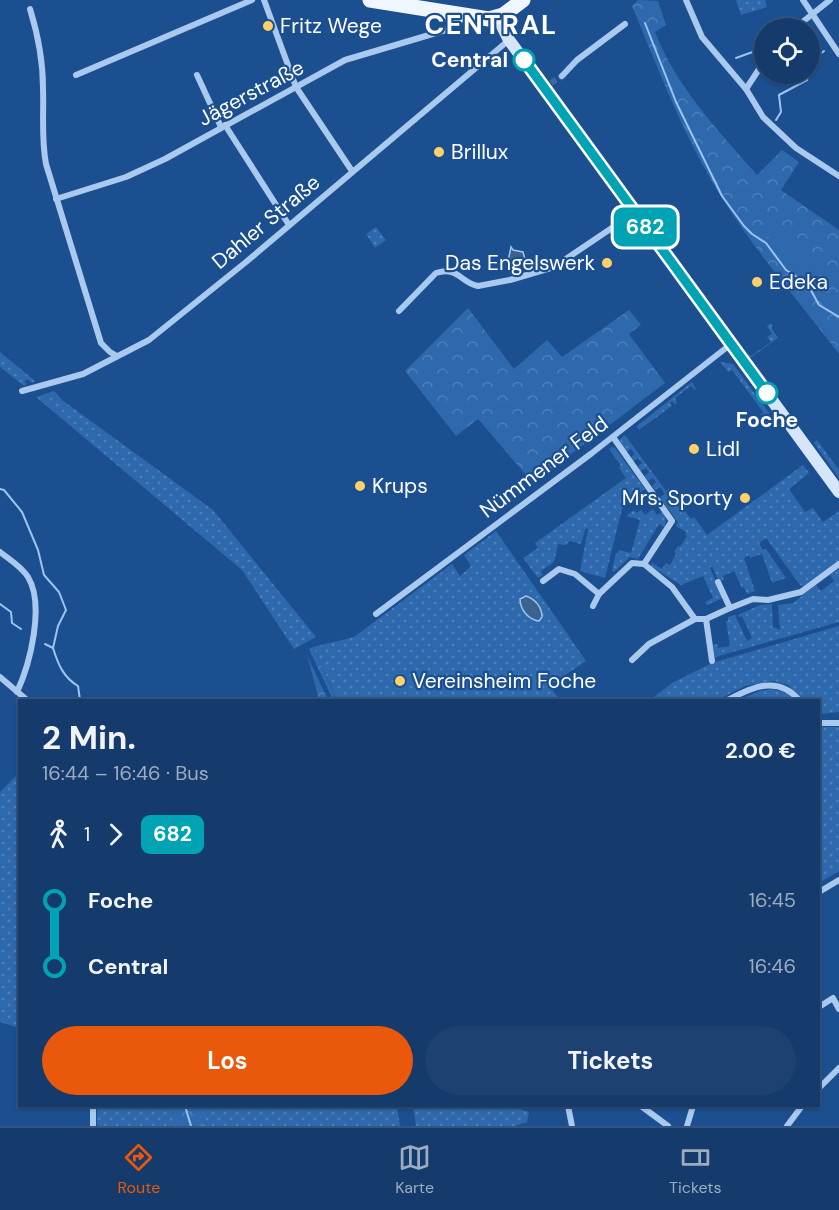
<!DOCTYPE html>
<html lang="de">
<meta charset="utf-8">
<style>
:root{--surface:#143b6b;--page:#1d4271;--text:#f1f3f6;--muted:#9dadc1;--line:#33557e;--accent:#ea580c}
body{margin:0;font-family:"DM Sans",sans-serif;background:var(--page);color:var(--text);height:100vh;display:flex;flex-direction:column;font-size:22px;white-space:nowrap}
*{box-sizing:border-box;margin:0}
p{font-size:20px;color:var(--muted)}
.icon{flex:none;width:33px;height:33px;fill:none;stroke:currentColor;stroke-width:2;stroke-linecap:round;stroke-linejoin:round}
.map{position:relative;flex:1;overflow:hidden}
.details{position:absolute;left:18px;top:699px;width:802px;height:408px;display:flex;flex-direction:column;background:var(--surface);border-radius:0px;box-shadow:0 2px 4px #0004,0 0 0 2px var(--line)}
.details>*{flex:none}
.badge{padding:0 12px;border-radius:9px;font-size:21px;line-height:39px}
.buttons{position:absolute;left:754px;top:18px;display:grid;gap:12px}
.buttons a{display:grid;place-items:center;width:66px;height:66px;border-radius:50%;background:var(--surface);box-shadow:0 2px 4px #0004,0 0 0 2px var(--line);font-size:30px}
.map>.badge{position:absolute;translate:-50% -50%;box-shadow:0 0 0 3px #fff}
.legs{display:flex;align-items:center;gap:9px;height:66px;padding:0 24px;font-size:20px}
.legs p{margin-inline-start:auto}
.headline{display:flex;align-items:center;justify-content:space-between;height:102px;padding:0 24px}
h1{font-size:33px;font-weight:700;line-height:45px}
.primary-button{display:flex;gap:12px;margin-top:auto;padding:12px 24px}
.primary-button a{flex:1;height:69px;border-radius:36px;background:var(--accent);color:#fff;font-size:24px;font-weight:700;line-height:69px;text-align:center}
.primary-button a+a{background:var(--page);color:var(--text)}
ul{padding:0 24px;list-style:none}
li{display:flex;align-items:center;gap:21px;height:66px;font-size:22px}
li i{display:grid;place-items:center;width:9px;height:100%;margin:0 8px;background:currentColor}
li i::after{content:'';width:15px;height:15px;margin:-8px;border:4px solid;border-radius:50%;background:var(--surface)}
li p{margin-inline-start:auto}
li:first-child i{background:linear-gradient(#0000 50%,currentColor 0)}
li:last-child i{background:linear-gradient(currentColor 50%,#0000 0)}
.dock{display:flex;justify-content:space-around;align-items:center;height:84px;border-top:2px solid var(--line);background:var(--surface);font-size:16px;color:var(--muted)}
.dock a{display:grid;justify-items:center;gap:3px}
.dock .current{color:var(--accent)}
.map>svg:first-child{display:block}
.green{fill:url(#green-dots)}
.forest{fill:url(#forest-crowns)}
.pitch{fill:#2e69ad}
.water{fill:#3c6290;stroke:#9cc4f0;stroke-width:1.5}
.lines{fill:none;stroke-linecap:round;stroke-linejoin:round}
.stream{stroke:#9cc4f0;stroke-width:2}
.minor-tunnel{stroke:#3d69a0;stroke-width:6;stroke-dasharray:6 3;stroke-linecap:butt}
.minor{stroke:#a9c9ee;stroke-width:6}
.secondary{stroke:#d6e6fa;stroke-width:12}
.primary{stroke:#f0f6ff;stroke-width:15}
.line-1-casing{stroke:#fff;stroke-width:14}
.line-1{stroke:#00a3b4;stroke-width:9}
.poi-dot{fill:#ffd166;stroke:#1b4f8f;stroke-width:2}
.stop-1-dot{fill:#fff;stroke:#00a3b4;stroke-width:3}
.labels{text-anchor:middle;dominant-baseline:central;stroke-width:4.5;stroke-linejoin:round;paint-order:stroke}
.poi-label{font-size:21px;fill:#fff;stroke:#1b4f8f;text-anchor:start}
.stop-label{font-size:21px;font-weight:bold;fill:#fff;stroke:#1b4f8f;text-anchor:end}
.street-label{font-size:21px;fill:#fff;stroke:#1b4f8f}
.district-label{font-size:27px;font-weight:bold;letter-spacing:1.5px;fill:#fff;stroke:#1b4f8f}
</style>
<div class="map">
<svg width="839" height="1126" viewBox="0 0 839 1126">
<defs>
<pattern id="green-dots" width="8" height="8" patternUnits="userSpaceOnUse" patternTransform="scale(1.5)"><rect width="8" height="8" fill="#2e69ad"/><path d="M2 2h.1M6 6h.1" fill="none" stroke="#4d80b9" stroke-width="1.8" stroke-linecap="round"/></pattern>
<pattern id="forest-crowns" width="20" height="18" patternUnits="userSpaceOnUse" patternTransform="scale(1.5)"><rect width="20" height="18" fill="#2e69ad"/><path d="M2 6a3 3 0 1 1 6 0M12 15a3 3 0 1 1 6 0" fill="none" stroke="#4d80b9"/></pattern>
</defs>
<rect width="100%" height="100%" fill="#1b4f8f"/>
<g class="green">
<polygon points="736,0 765,0 767,7 741,15"/>
<polygon points="376,227 386,240 375,248 366,234"/>
<polygon points="771,323 773,326 771,327 778,338 750,358 746,353 751,356 771,342 767,337 772,334 767,326"/>
<polygon points="0,352 35,381 32,383 27,379 24,382 27,384 24,386 0,367"/>
<polygon points="720,362 733,364 770,414 759,415 763,412 732,370 728,372"/>
<polygon points="692,382 696,389 695,390 691,386 675,398 677,403 675,404 672,401 670,403 672,406 639,430 637,426"/>
<polygon points="54,391 62,400 213,510 316,637 294,649 242,570 36,397"/>
<polygon points="625,435 666,491 669,489 691,519 694,517 707,535 803,465 809,473 789,489 805,512 813,508 823,522 839,511 839,560 804,586 800,585 766,538 759,543 763,550 766,549 786,578 772,583 762,554 750,558 749,555 744,558 755,591 747,594 744,587 742,588 734,571 723,576 724,579 719,582 712,566 710,568 723,598 707,605 705,602 713,598 703,576 681,585 652,567 651,562 662,569 666,563 670,565 676,554 674,552 678,546 680,547 687,536 685,535 686,532 676,526 678,522 660,498 665,494 660,487 655,490 652,486 656,482 653,478 648,481 645,476 649,472 646,468 641,471 638,466 642,463 638,458 634,461 631,457 635,454 631,449 627,452 621,443 620,439"/>
<polygon points="817,440 839,470 839,478 814,443"/>
<polygon points="612,447 615,448 645,489 623,505 605,578 580,571 588,529 586,528 581,544 570,541 565,545 558,544 554,562 541,571 543,575 538,578 523,558 538,548 535,543 626,478 619,468 621,466 609,449"/>
<path d="M653,509l4,6 5,-3c4,6 5,9 2,15l-5,-3 -21,35 -8,-2 -16,15 -2,-1 4,-18h2l1,-3 12,3 9,-33 -14,-4 8,-6 2,3 5,-3 4,5z"/>
<polygon points="496,531 586,661 549,686 560,700 337,700 313,647 354,637 452,564 460,576 471,566 464,555"/>
<polygon points="839,569 839,622 715,657 713,645 717,644 718,648 730,646 726,621 728,621 728,617 735,615 747,641 752,638 742,616 739,617 738,615 760,605 772,604 773,627 780,630 778,605 793,603 816,585 821,591 834,581 830,575"/>
<polygon points="839,626 839,712 822,714 822,720 819,719 819,700 802,700 788,685 773,681 745,686 717,700 650,700 672,683 712,663"/>
<polygon points="772,689 786,693 795,700 738,700 760,691"/>
<polygon points="823,727 839,727 839,871 819,883 819,728"/>
<polygon points="19,773 19,1028 0,1022 0,792"/>
<polygon points="97,1106 172,1106 175,1126 97,1126"/>
<polygon points="199,1106 397,1106 400,1126 206,1126"/>
<polygon points="413,1106 510,1106 529,1112 527,1122 515,1126 416,1126"/>
</g>
<g class="forest">
<path d="M638,0l20,1 8,24 -11,7c22,56 63,98 102,143l25,-25 17,12 -18,28 58,40v124c-38,-50 -80,-98 -113,-150 -40,-61 -66,-131 -94,-198z"/>
<polygon points="468,308 514,369 547,340 562,357 629,310 641,325 629,334 665,383 533,483 478,419 456,436 405,371"/>
<polygon points="313,647 336,699 337,700 333,700 309,649"/>
<polygon points="307,655 328,700 319,700"/>
<polygon points="172,1106 199,1106 206,1126 175,1126"/>
</g>
<polygon class="pitch" points="766,223 775,230 778,227 826,268 814,282 767,241 769,237 761,230"/>
<g class="water">
<polygon points="511,247 513,250 523,252 525,259 513,271 507,266"/>
<path d="M526,596c9,3 16,11 16,21l-3,4c-10,-1 -19,-11 -19,-22z"/>
</g>
<g class="lines">
<g class="stream">
<polyline points="645,23 676,102 722,196 744,226 752,234 766,243 786,270 807,283 819,305 839,317"/>
<polyline points="770,28 794,18"/>
<polyline points="736,58 758,50 759,33 765,31"/>
<polyline points="810,62 824,51"/>
<polyline points="776,120 781,112 779,95 807,80 808,74"/>
<polyline points="0,489 4,490 22,512 38,550 44,575 59,592 66,610 58,626 53,648"/>
<polyline points="0,604 11,612 12,623 21,629"/>
<path d="M45,644l8,4c5,16 10,29 25,38l2,14"/>
<polyline points="185,1106 191,1126"/>
</g>
<polyline class="minor-tunnel" points="551,83 562,76"/>
<g class="minor">
<polyline points="264,0 296,87 352,171"/>
<polyline points="686,0 702,37 746,89 763,117 796,148 839,176"/>
<polyline points="803,0 839,54"/>
<path d="M30,9c8,26 13,52 13,79 1,26 -2,50 3,76l55,179 9,9 7,4"/>
<polyline points="795,28 830,0"/>
<polyline points="76,75 252,0"/>
<polyline points="197,75 221,127"/>
<polyline points="562,76 577,60 625,24"/>
<polyline points="746,89 765,60"/>
<polyline points="225,125 289,225"/>
<polyline points="56,199 126,177 165,159 345,60 446,30 451,25 455,14"/>
<path d="M399,311l37,-38c22,-7 25,10 42,13l32,-6 44,-13 80,-54"/>
<polyline points="22,391 83,374 149,340 246,262 509,40"/>
<path d="M0,552c10,8 21,14 28,25 17,28 2,87 -11,115"/>
<polyline points="644,564 672,587 695,619"/>
<polyline points="543,581 559,569 575,574 599,594 632,563 644,564 672,521 613,437"/>
<polyline points="718,582 730,608 753,599 768,600 801,592 839,564"/>
<polyline points="593,606 599,594"/>
<polyline points="376,614 592,453 731,344"/>
<polyline points="706,619 712,661"/>
<polyline points="632,660 649,644 695,619 706,619 730,608"/>
<polyline points="0,677 27,700"/>
<path d="M728,700c24,-13 50,-25 71,0"/>
<polyline points="819,723 839,723"/>
<polyline points="819,892 839,880"/>
<polyline points="819,1007 833,998 839,1009"/>
<polyline points="819,1088 839,1068"/>
<polyline points="568,1106 572,1126"/>
<polyline points="641,1106 668,1126"/>
<polyline points="93,1126 93,1106"/>
<polyline points="687,1126 693,1106"/>
<polyline points="787,1126 802,1106"/>
</g>
<polyline class="secondary" points="503,15 502,26 509,40 839,492"/>
<polyline class="primary" points="370,0 489,19 503,15 523,0"/>
</g>
<g class="lines">
<defs>
<polyline id="line-1" points="524,60 767,393"/>
</defs>
<use href="#line-1" class="line-1-casing"/>
<use href="#line-1" class="line-1"/>
</g>
<g class="poi-dot">
<circle cx="268" cy="26" r="6"/>
<circle cx="439" cy="152" r="6"/>
<circle cx="607" cy="263" r="6"/>
<circle cx="757" cy="282" r="6"/>
<circle cx="694" cy="449" r="6"/>
<circle cx="360" cy="486" r="6"/>
<circle cx="745" cy="498" r="6"/>
<circle cx="400" cy="681" r="6"/>
</g>
<g class="stop-1-dot">
<circle cx="524" cy="60" r="10"/>
<circle cx="767" cy="393" r="10"/>
</g>
<g class="labels">
<g class="poi-label">
<text x="280" y="26">Fritz Wege</text>
<text x="451" y="152">Brillux</text>
<text x="595" y="263" text-anchor="end">Das Engelswerk</text>
<text x="769" y="282">Edeka</text>
<text x="706" y="449">Lidl</text>
<text x="372" y="486">Krups</text>
<text x="733" y="498" text-anchor="end">Mrs. Sporty</text>
<text x="412" y="681">Vereinsheim Foche</text>
</g>
<g class="stop-label">
<text x="508" y="60">Central</text>
<text x="767" y="420" text-anchor="middle">Foche</text>
</g>
<g class="street-label">
<text transform="translate(251 93) rotate(-28)">Jägerstraße</text>
<text transform="translate(266 222) rotate(-40)">Dahler Straße</text>
<text transform="translate(544 467) rotate(-37)">Nümmener Feld</text>
</g>
<g class="district-label">
<text x="491" y="24">CENTRAL</text>
</g>
</g>
</svg>
<div class="buttons">
<a><svg class="icon" aria-label="locate" viewBox="0 0 24 24"><circle cx="12" cy="12" r="6"/><path d="M12 2v4M12 18v4M2 12h4M18 12h4"/></svg></a>
</div>
<b class="badge" style="left:645px;top:227px;background:#00a3b4;color:#fff">682</b>
<section class="details">
<div class="headline"><div><h1>2 Min.</h1><p>16:44 – 16:46 · Bus</p></div><b>2.00 €</b></div>
<div class="legs"><svg class="icon" aria-label="walk" viewBox="0 0 24 24"><circle cx="13" cy="4" r="2"/><path d="M13 8l-2 6 4 7M11 14l-3 7M7 12l3-4h3l4 4"/></svg>1<svg class="icon" aria-label="forward" viewBox="0 0 24 24"><path d="M9 5l7 7-7 7"/></svg><b class="badge" style="background:#00a3b4;color:#fff">682</b></div>
<ul>
<li><i style="color:#00a3b4"></i><b>Foche</b><p>16:45</p></li>
<li><i style="color:#00a3b4"></i><b>Central</b><p>16:46</p></li>
</ul>
<div class="primary-button"><a>Los</a><a>Tickets</a></div>
</section>
</div>
<nav class="dock">
<a class="current"><svg class="icon" aria-label="directions" viewBox="0 0 24 24"><path d="M12 3l9 9-9 9-9-9zM9 14v-3h6M13 9l2 2-2 2"/></svg>Route</a>
<a><svg class="icon" aria-label="map" viewBox="0 0 24 24"><path d="M3 6l6-2 6 2 6-2v14l-6 2-6-2-6 2zM9 4v14M15 6v14"/></svg>Karte</a>
<a><svg class="icon" aria-label="tickets" viewBox="0 0 24 24"><path d="M3 7h18v10H3zM15 7v10"/></svg>Tickets</a>
</nav>
